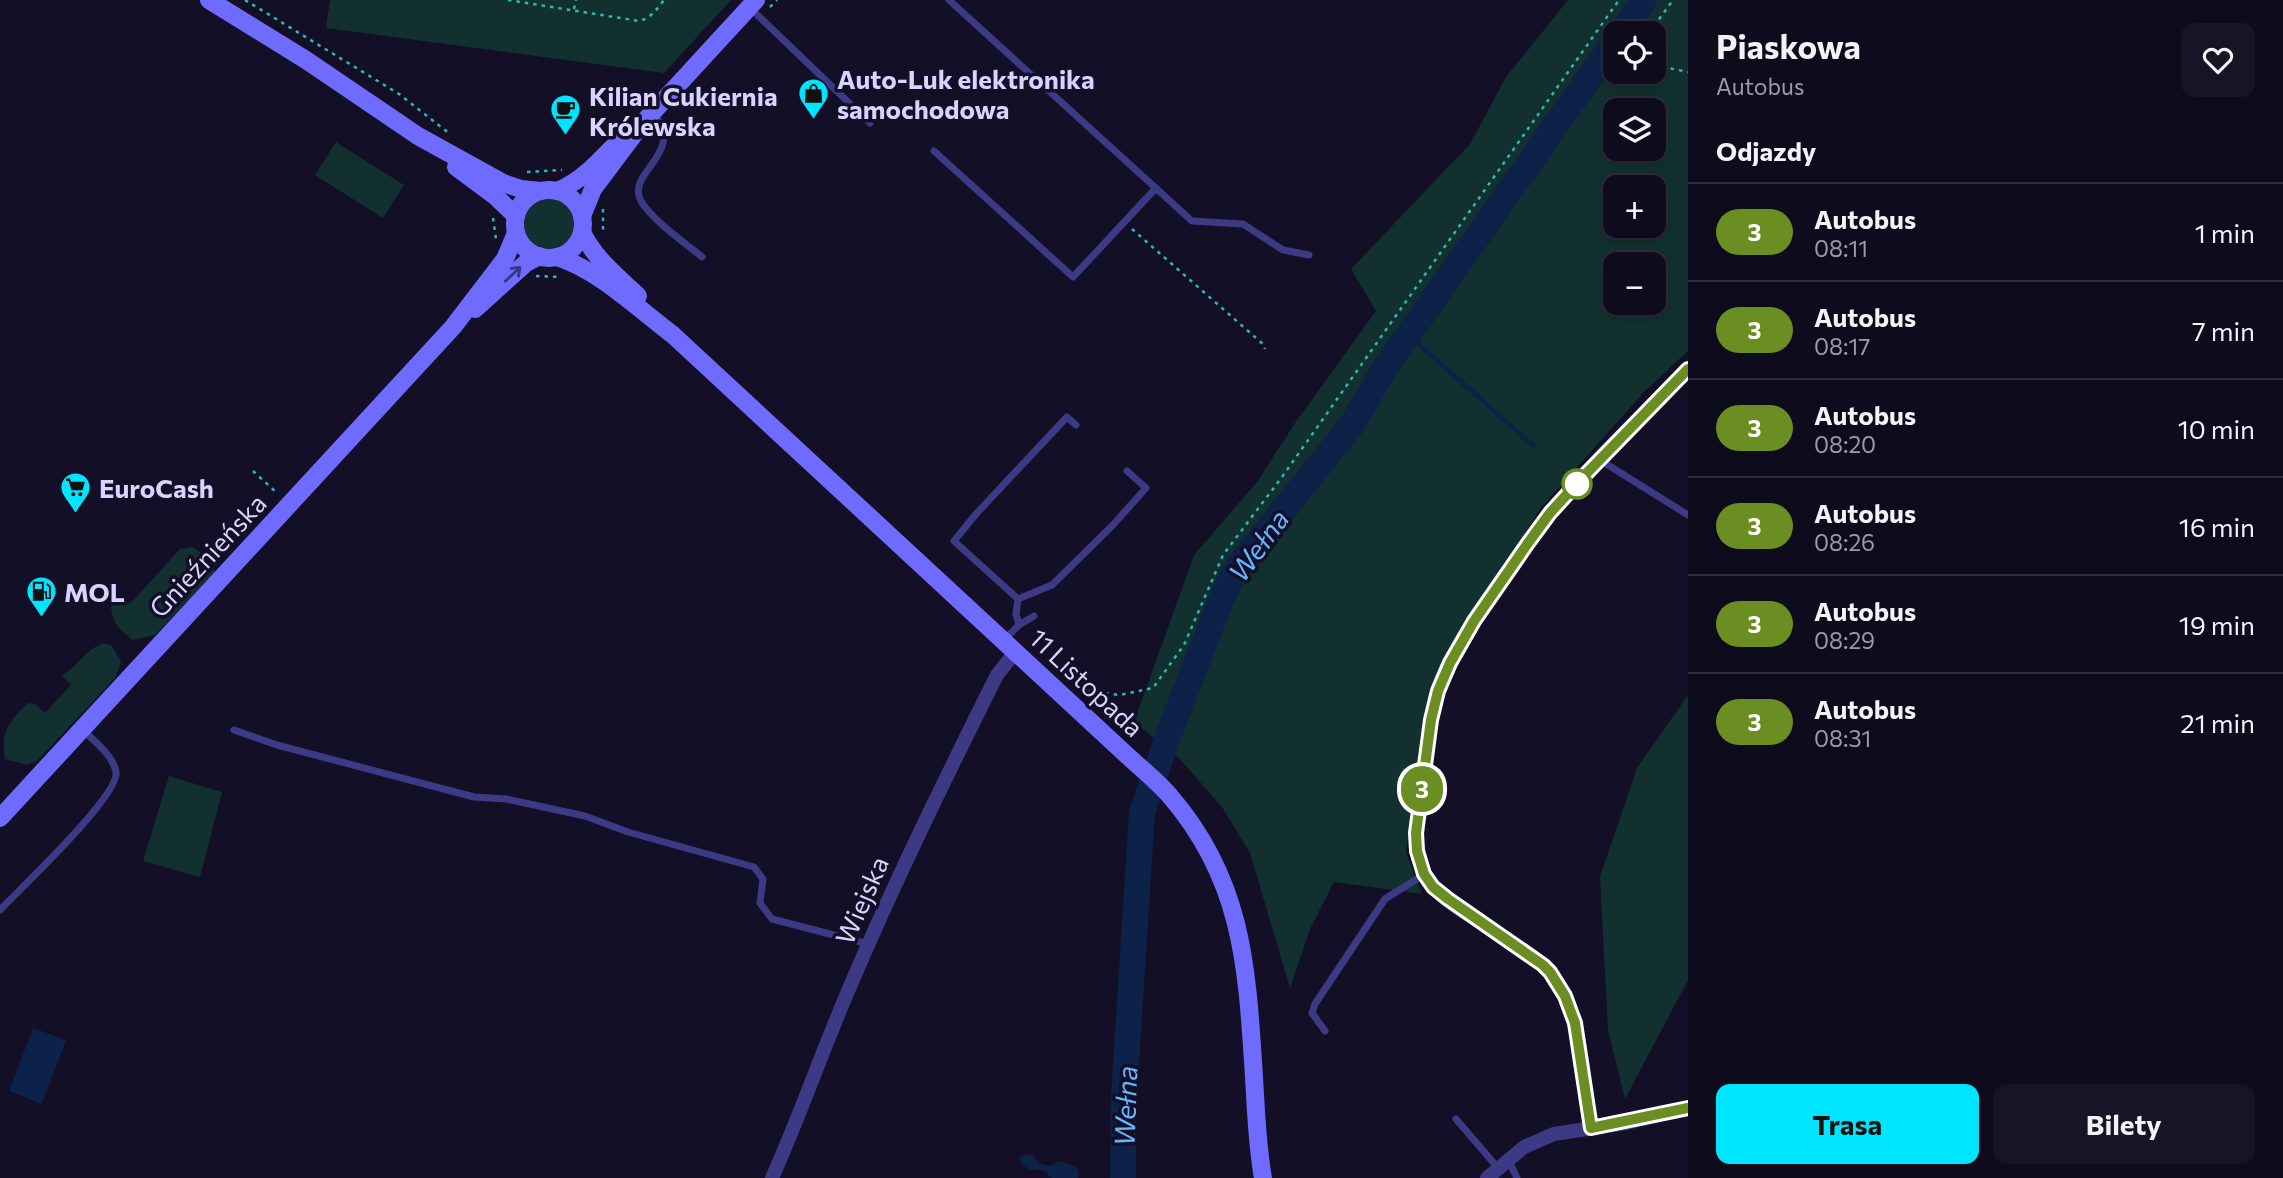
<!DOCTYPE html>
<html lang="pl">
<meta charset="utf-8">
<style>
:root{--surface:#0e0b1c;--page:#171425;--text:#f1f3f6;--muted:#9b9ba3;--line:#2e2b3b;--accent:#00e5ff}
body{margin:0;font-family:Commissioner,sans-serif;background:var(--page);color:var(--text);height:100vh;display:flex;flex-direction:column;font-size:26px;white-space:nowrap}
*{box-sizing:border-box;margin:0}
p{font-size:23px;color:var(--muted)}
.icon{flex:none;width:38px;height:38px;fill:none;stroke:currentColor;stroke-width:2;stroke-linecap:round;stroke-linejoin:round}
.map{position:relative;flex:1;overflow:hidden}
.panel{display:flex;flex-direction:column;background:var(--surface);width:595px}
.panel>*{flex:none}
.badge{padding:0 14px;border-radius:23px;font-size:24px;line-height:46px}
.fabs{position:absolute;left:1603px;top:21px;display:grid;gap:14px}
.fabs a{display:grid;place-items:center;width:63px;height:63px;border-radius:14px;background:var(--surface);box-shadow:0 4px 10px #0003,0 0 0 2px var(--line);font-size:35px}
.map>.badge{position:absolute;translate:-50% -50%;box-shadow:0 0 0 4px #fff}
h2{padding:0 28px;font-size:26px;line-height:63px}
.round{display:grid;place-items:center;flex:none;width:74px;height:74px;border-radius:14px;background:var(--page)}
.head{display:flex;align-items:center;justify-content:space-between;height:119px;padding:0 28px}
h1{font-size:33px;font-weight:700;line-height:52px}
.primary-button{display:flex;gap:14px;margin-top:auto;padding:14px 28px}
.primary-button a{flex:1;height:80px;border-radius:14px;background:var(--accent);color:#111;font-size:28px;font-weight:700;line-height:80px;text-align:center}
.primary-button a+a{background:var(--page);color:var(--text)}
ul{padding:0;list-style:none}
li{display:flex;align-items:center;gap:21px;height:98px;padding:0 28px;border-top:2px solid var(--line)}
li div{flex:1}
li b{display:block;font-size:26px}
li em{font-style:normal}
li .badge{min-width:77px;font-weight:700;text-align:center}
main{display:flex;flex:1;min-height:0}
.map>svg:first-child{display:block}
.green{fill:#12302f;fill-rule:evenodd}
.water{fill:#0c2248}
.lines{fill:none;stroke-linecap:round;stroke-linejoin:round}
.stream{stroke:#0c2248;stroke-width:4.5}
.river{stroke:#0c2248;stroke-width:26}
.path{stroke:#2fb8b0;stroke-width:2.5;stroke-dasharray:3.5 5;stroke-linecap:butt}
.lane{stroke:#3d3a85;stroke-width:7}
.street{stroke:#3d3a85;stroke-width:14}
.secondary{stroke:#6f6bff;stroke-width:18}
.oneway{stroke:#38347d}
.line-casing{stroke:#fff;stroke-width:16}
.line{stroke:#6b8e23;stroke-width:10}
.stop-dot{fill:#fff;stroke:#6b8e23;stroke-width:3.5}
.labels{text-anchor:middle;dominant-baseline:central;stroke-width:7;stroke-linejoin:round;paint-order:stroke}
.poi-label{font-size:26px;font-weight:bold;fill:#d9d4ff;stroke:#130f26;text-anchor:start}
.street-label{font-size:26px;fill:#d9d4ff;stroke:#130f26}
.water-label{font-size:28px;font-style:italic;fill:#62b6ff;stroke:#130f26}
</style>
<main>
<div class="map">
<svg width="1688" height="1178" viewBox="0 0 1688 1178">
<rect width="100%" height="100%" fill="#130f26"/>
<g class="green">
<polygon points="330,0 731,0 664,73 326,28"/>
<path d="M1568,0h120v351l-44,41 -103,116 -100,156 -16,47 -19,141 16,42 -88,-12 -24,47 -20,59 -40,-135 -28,-46 -44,-50 -44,-35 60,-167 63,-73 38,-59 81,-112 -25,-42 119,-125 36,-67zM1615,33h39v39h-39zM1615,110h39v39h-39zM1615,187h39v39h-39zM1615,264h39v39h-39z"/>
<polygon points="336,142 404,185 383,218 315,175"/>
<circle cx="549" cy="224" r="25"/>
<path d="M193,547l19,15 3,10 -60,63 -22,5c-14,-10 -21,-17 -22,-35l9,-9 10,8 50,-55z"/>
<path d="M104,643l8,3 9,16 -6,16 -78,83 -10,4 -22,-6c-5,-27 5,-39 23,-56l7,1 10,9 26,-28 -9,-10c17,-9 23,-26 42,-32z"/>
<polygon points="1688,695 1688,980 1625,1099 1608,1030 1600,877 1637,768"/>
<polygon points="169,776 222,792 200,877 143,861"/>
</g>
<g class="water">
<polygon points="33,1028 66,1040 42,1104 9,1091"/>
<path d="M1025,1154l9,2 4,7 12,3 8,-5 16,5 5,5 -1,7h-26l-9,-8c-11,1 -18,0 -24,-11z"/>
</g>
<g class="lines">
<polyline class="stream" points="1408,335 1535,447"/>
<g class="river">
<polyline points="1621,33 1644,0"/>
<polyline points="1123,1178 1124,1096 1142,812 1168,736 1221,600 1236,569 1351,426 1385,368 1615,41"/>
</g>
<g class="path">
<polyline points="245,0 399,94 450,134"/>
<path d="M508,0l131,21c12,-3 18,-12 25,-21"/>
<polyline points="770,7 777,0"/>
<polyline points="574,9 576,0"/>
<polyline points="1649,33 1673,0"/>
<polyline points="1654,65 1688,72"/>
<polyline points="527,172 562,170"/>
<polyline points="603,209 603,234"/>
<polyline points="493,218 496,239"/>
<polyline points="1132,229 1264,345 1265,349"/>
<polyline points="536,276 561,277"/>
<polyline points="253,471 277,493"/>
<polyline points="1080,690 1120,695 1153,688 1184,645 1223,555 1282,477 1619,0"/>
</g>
<g class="lane">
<polyline points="949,0 1192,221 1243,224 1283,250 1309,255"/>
<polyline points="749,7 870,123"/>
<path d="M653,113c35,40 -28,59 -12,88 12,20 43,41 61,56"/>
<polyline points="934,151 1073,277 1156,188"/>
<polyline points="1076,425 1067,417 976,514 954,541 1018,599 1052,585 1112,526 1146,488 1127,471"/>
<polyline points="1600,460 1688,515"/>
<polyline points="1019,625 1034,616"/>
<polyline points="1004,640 1019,625 1016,614 1018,599"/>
<polyline points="234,730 277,745 474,797 506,799 585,816 628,832 754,867 763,879 760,903 772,919 868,944"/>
<path d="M0,910c20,-21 120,-115 116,-138 -3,-17 -22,-31 -33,-42"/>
<polyline points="1325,1031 1312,1013 1315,1004 1385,899 1425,874"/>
<polyline points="1456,1119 1498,1168"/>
<polyline points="1509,1161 1517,1178"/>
</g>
<g class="street">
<path d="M1591,1128c-8,-47 -9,-120 -41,-156 -14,-16 -34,-27 -51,-38 -22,-15 -52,-29 -68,-50 -21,-30 -13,-64 -9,-97 5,-37 7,-75 20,-109 10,-26 28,-50 43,-73 20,-31 41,-62 64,-91 42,-52 93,-97 139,-145"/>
<path d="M772,1178c27,-60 48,-121 74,-182 46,-109 98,-215 151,-321l18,-23"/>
<polyline points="1487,1178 1524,1147 1554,1134 1626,1123 1688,1108"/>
</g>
<g class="secondary">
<polyline points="209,0 306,60 418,136 503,183 521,189 540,191"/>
<polyline points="456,167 495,196 516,216"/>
<circle cx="549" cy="224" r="34"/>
<path d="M557,191c25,-10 41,-29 60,-48"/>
<polyline points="582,216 593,189 641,125 756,0"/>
<path d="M582,232c12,26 35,44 56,64"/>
<path d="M557,257c43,14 80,51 116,78l458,424c13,12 27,23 39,37 74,86 77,173 84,281 2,33 3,68 9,101"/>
<polyline points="475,309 526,263 539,256"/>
<polyline points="0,818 453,327 505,259 516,233"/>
</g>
</g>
<defs><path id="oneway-shaft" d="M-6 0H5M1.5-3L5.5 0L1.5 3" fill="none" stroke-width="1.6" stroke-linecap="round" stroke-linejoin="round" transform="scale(1.75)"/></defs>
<use class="oneway" href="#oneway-shaft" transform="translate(513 274) rotate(-43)"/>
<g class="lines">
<defs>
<polyline id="line" points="1688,369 1583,477 1550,513 1528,543 1474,621 1450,663 1438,691 1431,720 1416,833 1417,851 1424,874 1433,887 1448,899 1543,965 1550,972 1565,996 1575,1023 1591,1128 1688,1108"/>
</defs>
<use href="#line" class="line-casing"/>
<use href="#line" class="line"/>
</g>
<defs>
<symbol id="shop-pin" viewBox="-11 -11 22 30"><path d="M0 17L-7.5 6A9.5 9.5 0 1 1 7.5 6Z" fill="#00e5ff" stroke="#130f26"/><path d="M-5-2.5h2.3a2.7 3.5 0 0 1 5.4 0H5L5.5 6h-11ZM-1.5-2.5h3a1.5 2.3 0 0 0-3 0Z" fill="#111"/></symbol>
<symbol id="cafe-pin" viewBox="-11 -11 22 30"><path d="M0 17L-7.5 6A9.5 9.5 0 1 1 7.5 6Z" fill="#00e5ff" stroke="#130f26"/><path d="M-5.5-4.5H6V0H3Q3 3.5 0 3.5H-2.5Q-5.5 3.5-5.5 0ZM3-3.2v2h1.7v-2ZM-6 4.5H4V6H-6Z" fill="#111"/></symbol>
<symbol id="supermarket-pin" viewBox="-11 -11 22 30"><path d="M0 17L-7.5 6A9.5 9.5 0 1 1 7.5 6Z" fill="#00e5ff" stroke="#130f26"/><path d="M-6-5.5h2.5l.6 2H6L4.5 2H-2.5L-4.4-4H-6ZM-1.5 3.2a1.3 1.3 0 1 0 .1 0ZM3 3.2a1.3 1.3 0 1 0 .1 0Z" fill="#111"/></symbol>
<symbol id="fuel-pin" viewBox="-11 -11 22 30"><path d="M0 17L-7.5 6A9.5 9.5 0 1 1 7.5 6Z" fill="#00e5ff" stroke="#130f26"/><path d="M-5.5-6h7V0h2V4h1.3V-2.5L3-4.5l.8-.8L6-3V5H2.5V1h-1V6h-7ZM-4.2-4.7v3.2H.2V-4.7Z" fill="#111"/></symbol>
</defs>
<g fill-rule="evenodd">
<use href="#shop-pin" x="796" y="76" width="35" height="47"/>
<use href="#cafe-pin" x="548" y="92" width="35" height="47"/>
<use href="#supermarket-pin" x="58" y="470" width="35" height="47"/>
<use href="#fuel-pin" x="24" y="574" width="35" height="47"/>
</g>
<circle class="stop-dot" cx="1577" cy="484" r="14"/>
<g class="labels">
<g class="poi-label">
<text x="837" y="78">Auto-Luk elektronika<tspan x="837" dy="30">samochodowa</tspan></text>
<text x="589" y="95">Kilian Cukiernia<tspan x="589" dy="30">Królewska</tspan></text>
<text x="99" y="487">EuroCash</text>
<text x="64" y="591">MOL</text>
</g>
<g class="street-label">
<text transform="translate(207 555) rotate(-47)">Gnieźnieńska</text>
<text transform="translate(1087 682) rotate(43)">11 Listopada</text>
<text transform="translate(861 900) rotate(-66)">Wiejska</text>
</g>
<g class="water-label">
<text transform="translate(1258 545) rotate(-54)">Wełna</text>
<text transform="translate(1125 1106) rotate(-88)">Wełna</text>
</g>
</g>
</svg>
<div class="fabs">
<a><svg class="icon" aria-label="locate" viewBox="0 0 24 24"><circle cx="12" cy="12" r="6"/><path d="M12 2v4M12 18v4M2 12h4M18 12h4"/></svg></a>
<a><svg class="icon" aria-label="layers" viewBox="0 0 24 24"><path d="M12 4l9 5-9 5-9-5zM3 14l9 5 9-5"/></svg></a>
<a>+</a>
<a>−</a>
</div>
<b class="badge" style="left:1422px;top:789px;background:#6b8e23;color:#fff">3</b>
</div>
<section class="panel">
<div class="head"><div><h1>Piaskowa</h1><p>Autobus</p></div><a class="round"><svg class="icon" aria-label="heart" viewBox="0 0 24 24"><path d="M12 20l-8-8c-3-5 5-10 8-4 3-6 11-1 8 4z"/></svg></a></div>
<h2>Odjazdy</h2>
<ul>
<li><span class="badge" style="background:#6b8e23;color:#fff">3</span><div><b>Autobus</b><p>08:11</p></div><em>1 min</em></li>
<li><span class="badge" style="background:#6b8e23;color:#fff">3</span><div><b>Autobus</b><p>08:17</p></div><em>7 min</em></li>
<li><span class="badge" style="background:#6b8e23;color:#fff">3</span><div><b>Autobus</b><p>08:20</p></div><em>10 min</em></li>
<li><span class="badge" style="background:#6b8e23;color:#fff">3</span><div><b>Autobus</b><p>08:26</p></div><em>16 min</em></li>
<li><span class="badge" style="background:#6b8e23;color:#fff">3</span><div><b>Autobus</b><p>08:29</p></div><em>19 min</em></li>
<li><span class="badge" style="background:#6b8e23;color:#fff">3</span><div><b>Autobus</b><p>08:31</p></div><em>21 min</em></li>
</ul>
<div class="primary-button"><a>Trasa</a><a>Bilety</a></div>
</section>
</main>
